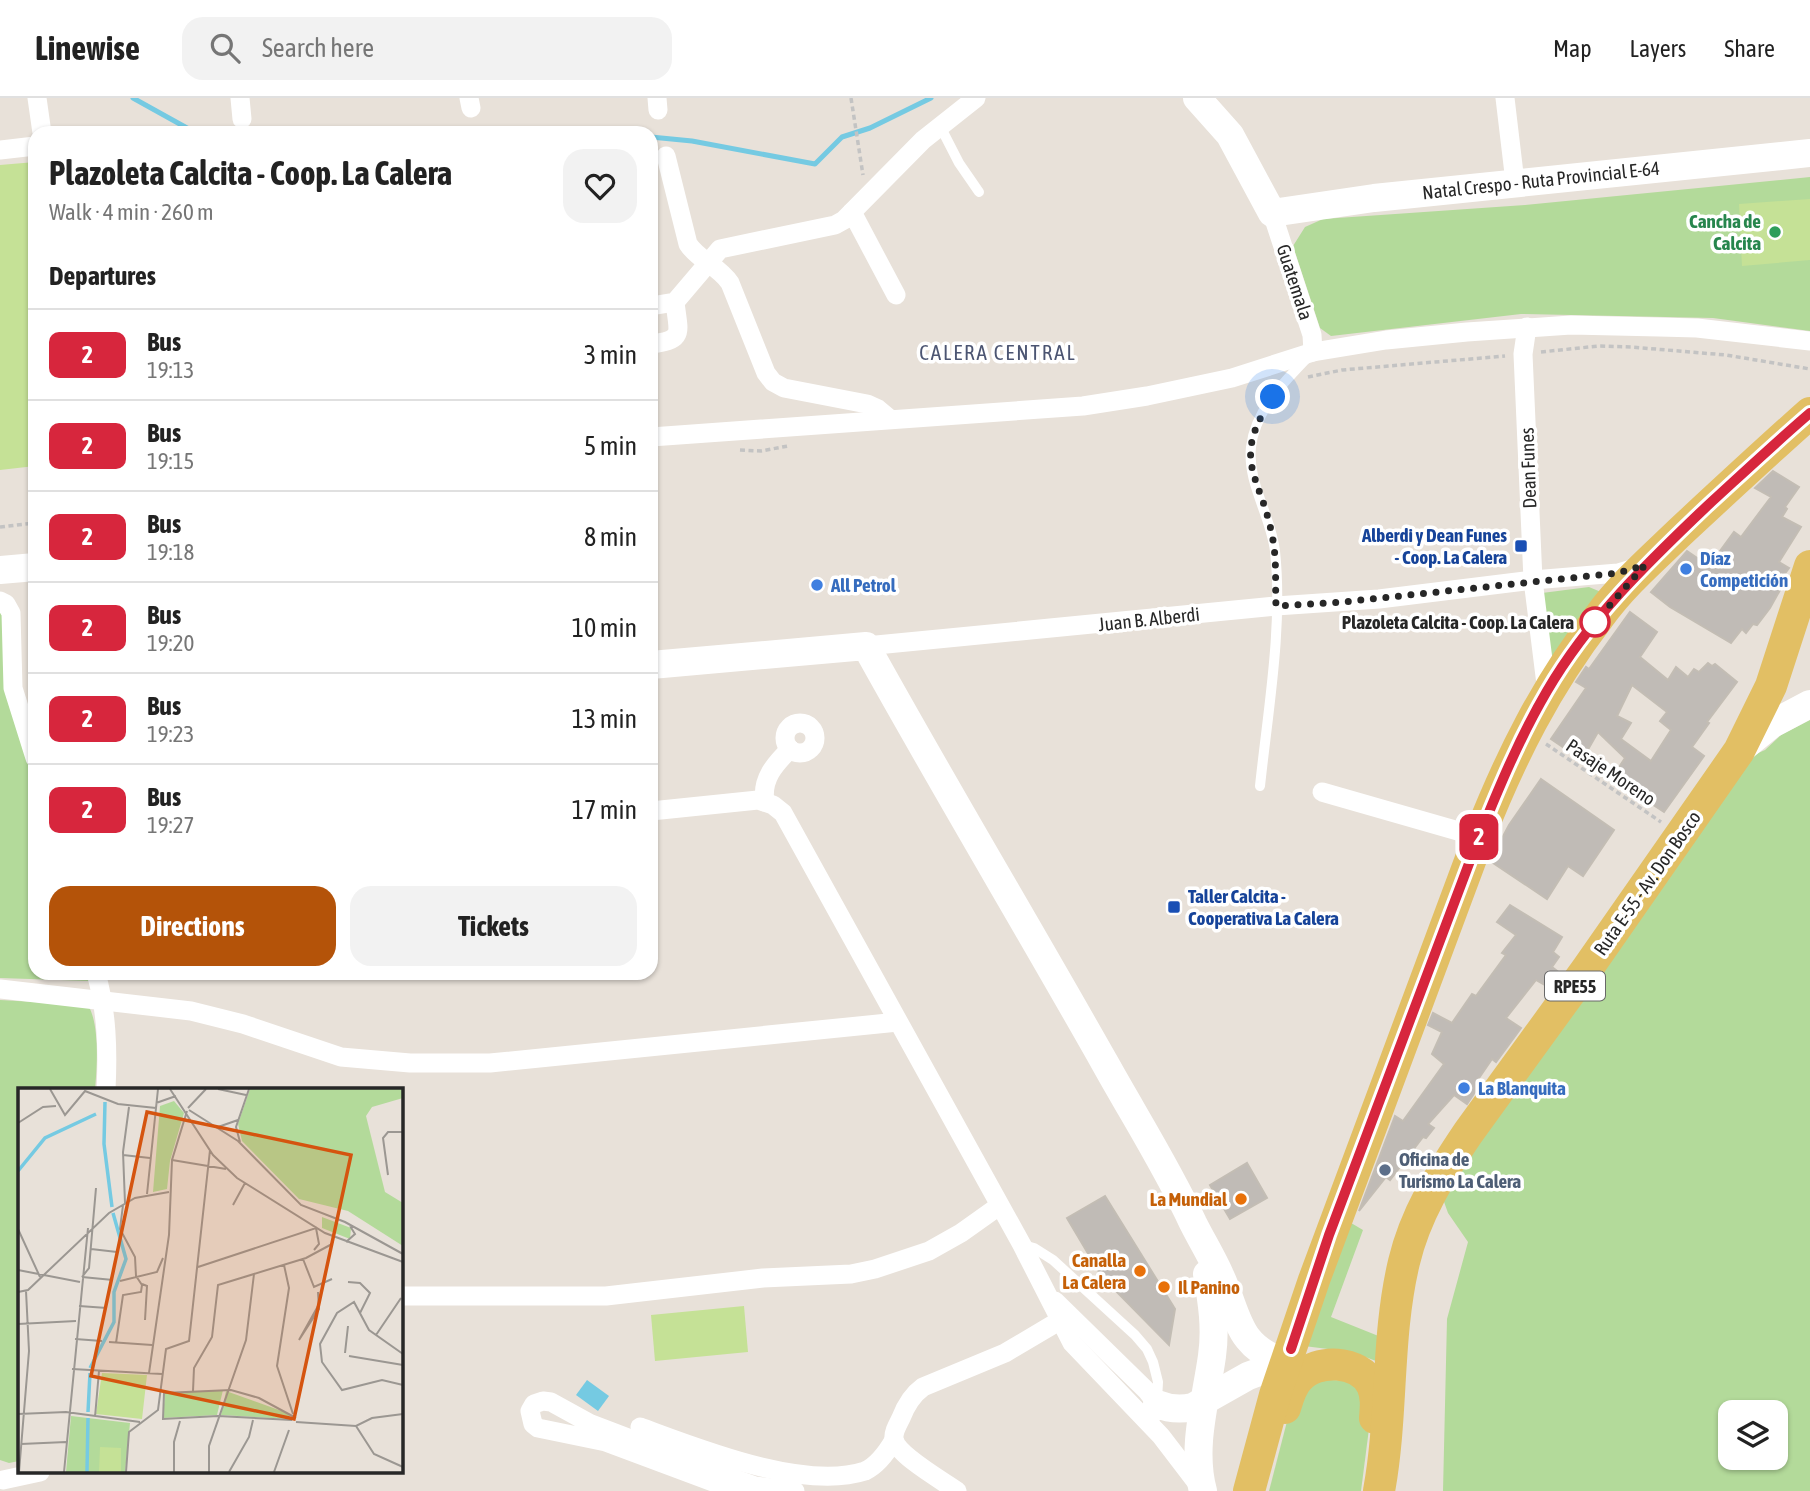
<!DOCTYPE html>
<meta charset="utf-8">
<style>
:root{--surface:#fff;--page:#f2f2f2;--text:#222;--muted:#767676;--line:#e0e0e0;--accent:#b45309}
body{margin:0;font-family:"Asap Condensed",sans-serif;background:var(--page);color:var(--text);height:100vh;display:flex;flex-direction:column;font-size:26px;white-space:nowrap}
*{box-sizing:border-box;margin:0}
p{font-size:23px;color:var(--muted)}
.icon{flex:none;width:38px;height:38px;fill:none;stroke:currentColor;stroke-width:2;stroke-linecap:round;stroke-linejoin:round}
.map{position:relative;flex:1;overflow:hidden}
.drawer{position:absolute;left:28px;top:28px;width:630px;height:854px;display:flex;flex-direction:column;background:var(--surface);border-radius:21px;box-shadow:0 2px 5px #0004}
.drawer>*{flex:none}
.badge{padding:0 14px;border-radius:10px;font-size:24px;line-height:46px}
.fabs{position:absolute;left:1718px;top:1302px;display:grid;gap:14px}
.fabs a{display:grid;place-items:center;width:70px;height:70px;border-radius:14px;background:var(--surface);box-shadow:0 2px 5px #0004;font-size:35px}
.you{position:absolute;width:35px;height:35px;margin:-18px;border:5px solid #fff;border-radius:50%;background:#1a73e8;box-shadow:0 0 0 10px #1a73e833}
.map>.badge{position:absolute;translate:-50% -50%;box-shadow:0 0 0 4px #fff}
h2{padding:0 21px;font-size:26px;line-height:63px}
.round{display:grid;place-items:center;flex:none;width:74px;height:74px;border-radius:21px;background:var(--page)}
.head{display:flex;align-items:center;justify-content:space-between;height:119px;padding:0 21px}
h1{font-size:33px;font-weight:700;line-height:52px}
.cta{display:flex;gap:14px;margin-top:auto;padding:14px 21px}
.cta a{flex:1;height:80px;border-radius:21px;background:var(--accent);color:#fff;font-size:28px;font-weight:700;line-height:80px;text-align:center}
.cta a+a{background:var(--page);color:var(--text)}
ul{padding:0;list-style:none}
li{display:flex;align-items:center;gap:21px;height:91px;padding:0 21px;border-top:2px solid var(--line)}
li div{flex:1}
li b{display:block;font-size:26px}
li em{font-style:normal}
li .badge{min-width:77px;font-weight:700;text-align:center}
header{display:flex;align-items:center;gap:42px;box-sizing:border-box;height:98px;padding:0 35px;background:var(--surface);border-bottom:2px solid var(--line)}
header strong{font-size:33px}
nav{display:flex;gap:38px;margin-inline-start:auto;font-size:24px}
.search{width:490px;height:63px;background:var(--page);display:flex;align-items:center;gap:18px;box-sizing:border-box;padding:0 24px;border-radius:21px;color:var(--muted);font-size:26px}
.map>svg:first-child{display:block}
.green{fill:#b3da9a;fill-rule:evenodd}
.pitch{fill:#c5e196}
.water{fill:#75cae2}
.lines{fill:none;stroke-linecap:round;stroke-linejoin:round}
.stream{stroke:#75cae2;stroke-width:5}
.building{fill:#c0bbb6;stroke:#c3bdb4;stroke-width:2;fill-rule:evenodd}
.path{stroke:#c3c3c3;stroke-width:3.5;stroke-dasharray:5 3.5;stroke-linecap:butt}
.lane{stroke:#fff;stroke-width:10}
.street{stroke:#fff;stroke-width:19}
.secondary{stroke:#fff;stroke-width:28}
.primary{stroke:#e2bf64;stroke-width:32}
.line-casing{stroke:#fff;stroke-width:16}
.line{stroke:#d7263d;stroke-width:10}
.walk{stroke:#272727;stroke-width:7;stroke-dasharray:0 12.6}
.leisure-dot{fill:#2e9e5b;stroke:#fff;stroke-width:2.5}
.transit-dot{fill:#1a4fb4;stroke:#fff;stroke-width:2.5}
.shop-dot{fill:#3f7fe0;stroke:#fff;stroke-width:2.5}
.stop-dot{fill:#fff;stroke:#d7263d;stroke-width:3.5}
.service-dot{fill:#5c6f8a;stroke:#fff;stroke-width:2.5}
.food-dot{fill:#e8710a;stroke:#fff;stroke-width:2.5}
.labels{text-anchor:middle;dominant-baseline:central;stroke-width:7;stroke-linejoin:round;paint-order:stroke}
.shield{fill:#fff;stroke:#686868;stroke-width:2}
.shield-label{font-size:18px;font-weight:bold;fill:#272727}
.street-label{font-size:19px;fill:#272727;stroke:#fff}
.leisure-label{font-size:19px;font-weight:bold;fill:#27864d;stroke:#fff;text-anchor:end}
.transit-label{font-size:19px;font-weight:bold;fill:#164399;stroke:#fff;text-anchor:end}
.shop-label{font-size:19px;font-weight:bold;fill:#366cbe;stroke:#fff;text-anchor:start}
.stop-label{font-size:19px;font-weight:bold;fill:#272727;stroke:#fff;text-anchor:end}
.service-label{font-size:19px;font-weight:bold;fill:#4e5e75;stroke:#fff;text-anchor:start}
.food-label{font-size:19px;font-weight:bold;fill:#c56008;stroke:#fff;text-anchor:end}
.neighbourhood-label{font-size:21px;letter-spacing:2px;fill:#4c5572;stroke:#fff}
.inset-river{fill:none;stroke:#75cae2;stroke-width:3.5}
.inset-road{fill:none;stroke:#9b9792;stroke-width:2}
.view{fill:#d5540f;fill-opacity:0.15;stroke:#d5540f;stroke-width:3.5}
.inset-edge{fill:none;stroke:#272727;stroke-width:3.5}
</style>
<header>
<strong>Linewise</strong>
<div class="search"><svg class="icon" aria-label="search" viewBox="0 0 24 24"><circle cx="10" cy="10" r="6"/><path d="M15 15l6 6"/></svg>Search here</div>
<nav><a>Map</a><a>Layers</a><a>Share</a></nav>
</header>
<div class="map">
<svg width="1810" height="1393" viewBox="0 0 1810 1393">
<rect width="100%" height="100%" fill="#e8e1d9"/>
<g class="green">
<polygon points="1810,79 1810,233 1713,220 1521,216 1331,238 1320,230 1293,148 1305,129 1323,121 1525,107"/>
<polygon points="1589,489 1601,494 1551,563 1542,495"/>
<polygon points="0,514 3,516 9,596 35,689 35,875 87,875 90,883 0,880"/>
<path d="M1810,622v771h-367l4,-172 21,-77 -20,-29 -5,-14 13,-29 293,-413 16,-7 16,-15zM1731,1314h45v46h-45z"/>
<path d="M0,902l88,5c12,20 9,62 7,85h-76v371l-10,2 -9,-3z"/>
<polygon points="1346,1122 1363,1132 1331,1219 1381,1239 1376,1263 1352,1254 1304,1248"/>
<polygon points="1307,1281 1355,1283 1371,1315 1361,1393 1269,1393 1292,1304"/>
</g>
<g class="pitch">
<polygon points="35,64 35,368 0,372 0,67"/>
<polygon points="1810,101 1810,162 1742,168 1739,106"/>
<polygon points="744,1208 748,1254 655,1263 651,1217"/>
</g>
<polygon class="water" points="587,1282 609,1298 598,1313 576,1297"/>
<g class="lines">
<g class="stream">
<polyline points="133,0 196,35"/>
<polyline points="532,35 580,33 605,35"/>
<polyline points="651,39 692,43 815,66 842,39 870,30 931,0"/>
</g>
</g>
<g class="building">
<polygon points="1773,373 1799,389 1785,409 1787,411 1782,419 1801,429 1779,464 1789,470 1775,489 1780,492 1770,510 1757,527 1753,526 1746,535 1742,531 1731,545 1670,509 1651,494 1687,453 1709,468 1734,434 1741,439 1771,399 1755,390"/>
<path d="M1630,514l27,20 -17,25 28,23 8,-13 12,10 6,-8 5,3 9,-9 4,3 3,-2 22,18 -30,40 2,1 -17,24 12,9 -40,56 -52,-34 13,-20 -27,-26 -16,28 -31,-21 35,-51 -10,-6 10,-15 3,2zM1632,587l35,27 -7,9 11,9 -20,31 -30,-22 10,-16 -14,-7z"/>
<polygon points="1541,681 1614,732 1583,778 1568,768 1547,801 1490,763 1509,727"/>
<polygon points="1510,807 1562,839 1553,854 1559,859 1552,869 1561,876 1550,890 1536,882 1506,920 1521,930 1496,964 1492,961 1477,983 1481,985 1467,1006 1454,997 1428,1026 1434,1030 1426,1040 1423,1039 1390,1082 1386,1079 1359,1113 1395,1018 1403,1023 1444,966 1432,956 1442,934 1428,927 1433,915 1452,925 1472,896 1476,898 1506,857 1502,855 1516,837 1497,824"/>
<polygon points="1247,1065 1267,1100 1230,1121 1210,1087"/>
<polygon points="1105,1098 1175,1211 1169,1247 1102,1179 1067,1120"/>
</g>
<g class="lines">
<g class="path">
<polyline points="851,0 863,77"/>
<polyline points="1541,254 1599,248 1631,249 1726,257 1810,271"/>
<polyline points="1308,279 1342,272 1505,258"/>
<polyline points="740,352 761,353 788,348"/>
<polyline points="0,429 35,425"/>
<polyline points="1546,646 1661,724"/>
</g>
<g class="lane">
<polyline points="940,28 959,65 979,94"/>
<path d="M1260,688c8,-76 23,-159 15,-235 -4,-35 -28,-68 -24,-104 4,-36 32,-64 56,-89"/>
<polyline points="1023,1147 1034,1150 1053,1162 1135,1237 1147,1251 1153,1264 1158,1284 1157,1302"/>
</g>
<g class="street">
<polyline points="37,0 42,35"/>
<polyline points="240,0 242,21"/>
<polyline points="469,0 471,10"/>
<polyline points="657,0 658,12"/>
<polyline points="1505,0 1515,84"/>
<polyline points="0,52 35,48"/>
<path d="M666,58l22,88c11,17 31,22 42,39l36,90 7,9 11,6 83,16 11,5 12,10"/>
<polyline points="852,114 896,197"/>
<polyline points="1272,115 1312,237 1313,254"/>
<polyline points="651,208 675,204 720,151 835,127 844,122 923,42 976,0"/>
<polyline points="1527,229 1523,256 1533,482 1547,594"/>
<path d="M651,246c35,-4 27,-12 24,-42"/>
<polyline points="651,339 1083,308 1147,298 1232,280 1313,254 1386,242 1467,234 1571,227 1659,229 1697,230 1810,243"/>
<polyline points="0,503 6,506 11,515 13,590 35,660"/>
<polyline points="866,548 1276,508 1379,501 1533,482 1618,475 1638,469"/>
<circle cx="800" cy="640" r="15"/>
<polyline points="1322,694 1479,739"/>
<path d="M765,704c-4,-23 10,-38 25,-53"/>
<polyline points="651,713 758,702 773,707 783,715 1022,1147 1072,1245 1161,1338 1200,1389"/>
<path d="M96,875c11,39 12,77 10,117"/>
<polyline points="0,891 191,913 243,926 341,959 410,965 490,965 898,924"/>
<polyline points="401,1198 606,1198 763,1180 851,1176 875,1171 929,1153 961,1135 999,1108"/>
<polyline points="1055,1203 1147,1293 1157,1306 1154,1315"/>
<path d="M640,1329c60,22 164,64 225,44 13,-6 22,-19 29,-31"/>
<polyline points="3,1382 40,1374"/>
<polyline points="737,1393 606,1344 538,1330 533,1326 530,1313 534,1306 543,1303 551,1304 591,1326 738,1382 755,1388 795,1393"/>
<path d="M957,1393c-14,-10 -60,-36 -63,-52 -1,-7 4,-15 7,-21 5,-13 11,-23 22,-31l82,-34 54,-32"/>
</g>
<g class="secondary">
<polyline points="1197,0 1230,37 1272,115 1374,100 1810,55"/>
<polyline points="0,472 35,469"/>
<path d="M651,567l215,-19c78,141 161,279 240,419 29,52 62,104 87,158 9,18 19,34 27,52 19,40 16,73 66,87"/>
<polyline points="1739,653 1772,626 1810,606"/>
<path d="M1157,1306c12,5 23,6 36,3l55,-31 38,-14"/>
<path d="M1203,1393c-12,-44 3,-91 9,-135 4,-28 0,-54 -5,-82"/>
</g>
<g class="primary">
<path d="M1285,1310c3,-10 6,-22 14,-30 18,-20 60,-18 73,7 5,11 4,22 3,33"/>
<path d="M1249,1393l26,-96 39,-115 165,-443c32,-81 67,-151 120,-220 23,-32 53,-58 81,-85 43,-40 86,-80 130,-119"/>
<path d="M1379,1393c14,-76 7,-154 25,-229 11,-47 37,-89 64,-129l119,-164 152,-218 32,-65 39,-120"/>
</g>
</g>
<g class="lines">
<defs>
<path id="line" d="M1291,1251l38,-114 150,-398c20,-50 41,-100 68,-146 42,-72 100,-128 160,-185 34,-31 68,-63 103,-93"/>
</defs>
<use href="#line" class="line-casing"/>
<use href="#line" class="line"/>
<path class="walk" d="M1273,299c-43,64 -13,76 -1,138 5,23 3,47 4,71l67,-4 275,-29 27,-8 -50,57"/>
</g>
<circle class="leisure-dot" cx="1775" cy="134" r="7"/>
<g class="transit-dot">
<rect x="1514" y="441" width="14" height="14" rx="3.5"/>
<rect x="1167" y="802" width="14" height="14" rx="3.5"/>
</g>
<g class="shop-dot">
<circle cx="1686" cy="471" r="7"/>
<circle cx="817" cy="487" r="7"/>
<circle cx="1464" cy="990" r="7"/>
</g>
<circle class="stop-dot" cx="1595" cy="524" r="14"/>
<circle class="service-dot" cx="1385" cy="1072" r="7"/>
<g class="food-dot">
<circle cx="1241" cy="1101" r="7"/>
<circle cx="1140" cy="1173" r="7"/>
<circle cx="1164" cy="1189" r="7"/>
</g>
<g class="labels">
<rect class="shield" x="1545" y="873.5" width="60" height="29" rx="5"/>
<g class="shield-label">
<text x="1575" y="888">RPE55</text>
</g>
<g class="street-label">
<text transform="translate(1541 82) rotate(-6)">Natal Crespo - Ruta Provincial E-64</text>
<text transform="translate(1295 184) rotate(72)">Guatemala</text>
<text transform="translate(1528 370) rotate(-92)">Dean Funes</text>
<text transform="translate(1149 521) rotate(-6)">Juan B. Alberdi</text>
<text transform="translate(1611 674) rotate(34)">Pasaje Moreno</text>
<text transform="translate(1647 785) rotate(-55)">Ruta E-55 - Av. Don Bosco</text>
</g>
<g class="leisure-label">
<text x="1761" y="123">Cancha de<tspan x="1761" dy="22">Calcita</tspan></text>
</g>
<g class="transit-label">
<text x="1507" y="437">Alberdi y Dean Funes<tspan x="1507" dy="22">- Coop. La Calera</tspan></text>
<text x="1188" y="798" text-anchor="start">Taller Calcita -<tspan x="1188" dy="22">Cooperativa La Calera</tspan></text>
</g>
<g class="shop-label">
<text x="1700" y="460">Díaz<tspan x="1700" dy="22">Competición</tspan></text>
<text x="831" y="487">All Petrol</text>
<text x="1478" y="990">La Blanquita</text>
</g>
<g class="stop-label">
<text x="1574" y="524">Plazoleta Calcita - Coop. La Calera</text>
</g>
<g class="service-label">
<text x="1399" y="1061">Oficina de<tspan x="1399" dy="22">Turismo La Calera</tspan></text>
</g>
<g class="food-label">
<text x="1227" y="1101">La Mundial</text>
<text x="1126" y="1162">Canalla<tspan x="1126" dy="22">La Calera</tspan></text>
<text x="1178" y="1189" text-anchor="start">Il Panino</text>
</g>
<g class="neighbourhood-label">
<text x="998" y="254">CALERA CENTRAL</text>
</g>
</g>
<g transform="translate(18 990)">
<rect width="385" height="385" fill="#e8e1d9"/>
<path d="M232,1h153v9l-31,9 -6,9 19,76 18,11v43l-55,-35 -49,-12 -57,-58 -4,-17zM156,13l10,12 -14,48 -3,28 -14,3 7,-86zM304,129l29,11 -1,11 -28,-11zM205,302l-6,25 -54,3 2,-25zM208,303l64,23 -1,5 -68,-4zM53,328l59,7 -5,49h-59z" fill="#b3da9a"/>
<path d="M84,285l45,2 -5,44 -46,-5zM82,359l21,1v24h-22z" fill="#c5e196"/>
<path class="inset-river" d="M87,14l-1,42 8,63M0,83l27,-33 51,-24M72,280l24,-46v-30l12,-33 -13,-46M70,324l2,-39M69,384l1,-54"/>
<path class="inset-road" d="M32,1l15,26 20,-24 33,13 38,4M152,1l43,66 24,23 88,55 78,29M200,1l28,6M138,15l20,-7M170,20l18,-19M171,22l49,31 63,64 44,17 58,32M0,35l25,-16 13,-1M200,39l20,-7M222,54l-4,-15 13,-38M105,67l27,3M154,72l54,9M370,87l-5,-37 5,-6h15M129,106l11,-105M107,115l-2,-51 6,-45M215,117l12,-22M0,141l22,48M328,154l9,-8 -5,-8M73,161l26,3M285,171l11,28 18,-8M266,177l5,23 -12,78 16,48M180,179l118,-39 3,16 -5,6M0,182l62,12M64,189l7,-9 7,-80M64,189l31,3M102,193l37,-9 6,-14M330,194l12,1 10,10 -10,20M124,196l5,2 -2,34M0,204l10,-2 81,-77 26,-15 34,-6M61,218l28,2M300,218l-19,34 20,-31 -1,-17M0,236l58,-3M358,247l25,-37M57,251l27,2M91,254l43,3M98,255l7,-48 18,-3 1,-7 -6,-9 -1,-19 -15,-28 3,-24M327,265l3,-27M385,266l-34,-24 -15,-28 -17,11 -17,31 2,18 20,28 40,-10 21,5M331,268l54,9M54,281l90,5M131,285l20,-138 3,-75 15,-49M175,303l1,-23 18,-31 6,-52 88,-27 26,-14M0,326l48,-2 74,10M77,329l4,-46M274,332l-74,-4 -55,3 1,-26 67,-3 28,8 37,20M278,334l60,4 16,-8 31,-4M338,338l18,28 29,13M3,356l45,-2M1,384l10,-121 -3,-60M46,384l24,-244M108,384l3,-40 29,-22 8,-61 23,-8 21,-191M156,384v-30l6,-21M191,384v-26l37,-106 8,-66M211,384l20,-35 4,-17M256,384l15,-42"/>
<path class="view" d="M129,24l204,43 -57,264 -203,-43z"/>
<rect width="385" height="385" class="inset-edge"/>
</g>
</svg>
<div class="fabs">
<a><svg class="icon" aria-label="layers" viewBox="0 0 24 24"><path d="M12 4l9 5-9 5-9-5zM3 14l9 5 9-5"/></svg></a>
</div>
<div class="you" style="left:1273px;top:299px"></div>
<b class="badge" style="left:1479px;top:739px;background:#d7263d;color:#fff">2</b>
<section class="drawer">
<div class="head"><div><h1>Plazoleta Calcita - Coop. La Calera</h1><p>Walk · 4 min · 260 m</p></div><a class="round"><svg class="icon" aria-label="heart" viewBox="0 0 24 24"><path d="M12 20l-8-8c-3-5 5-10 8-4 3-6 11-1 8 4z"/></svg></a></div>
<h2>Departures</h2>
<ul>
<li><span class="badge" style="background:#d7263d;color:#fff">2</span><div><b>Bus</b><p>19:13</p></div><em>3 min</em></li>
<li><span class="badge" style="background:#d7263d;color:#fff">2</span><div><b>Bus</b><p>19:15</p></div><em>5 min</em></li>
<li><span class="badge" style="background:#d7263d;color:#fff">2</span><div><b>Bus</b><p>19:18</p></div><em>8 min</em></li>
<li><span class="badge" style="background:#d7263d;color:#fff">2</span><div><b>Bus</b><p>19:20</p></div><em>10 min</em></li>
<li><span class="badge" style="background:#d7263d;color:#fff">2</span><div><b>Bus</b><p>19:23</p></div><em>13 min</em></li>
<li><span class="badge" style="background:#d7263d;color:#fff">2</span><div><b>Bus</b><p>19:27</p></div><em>17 min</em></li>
</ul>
<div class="cta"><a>Directions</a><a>Tickets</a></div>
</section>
</div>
